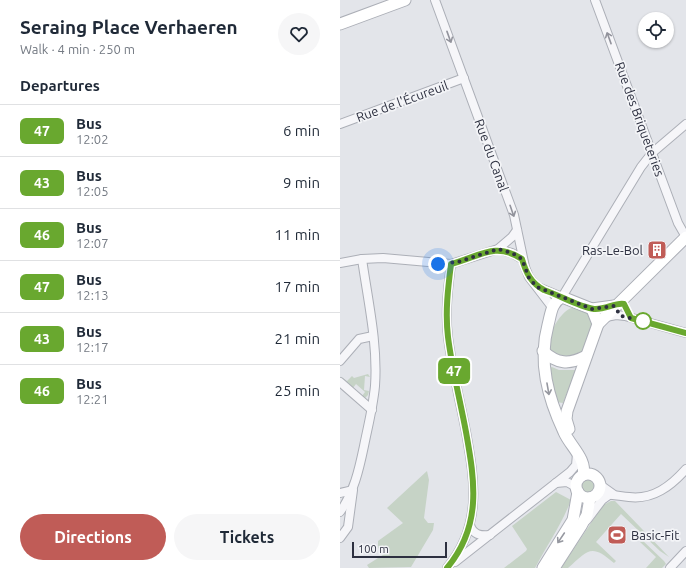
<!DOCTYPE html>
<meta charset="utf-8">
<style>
:root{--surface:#fff;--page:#f6f6f7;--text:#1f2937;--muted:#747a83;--line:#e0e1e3;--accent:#c05c57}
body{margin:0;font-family:Ubuntu,sans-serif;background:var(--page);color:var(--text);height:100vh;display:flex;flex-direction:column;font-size:15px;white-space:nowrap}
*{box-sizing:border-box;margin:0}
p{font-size:13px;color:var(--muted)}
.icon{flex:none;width:22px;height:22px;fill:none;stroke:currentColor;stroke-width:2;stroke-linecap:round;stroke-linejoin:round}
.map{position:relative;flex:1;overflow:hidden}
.sheet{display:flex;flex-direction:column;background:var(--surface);width:340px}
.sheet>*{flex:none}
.badge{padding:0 8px;border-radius:6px;font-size:14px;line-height:26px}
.controls{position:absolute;left:298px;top:12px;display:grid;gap:8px}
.controls a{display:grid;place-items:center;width:36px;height:36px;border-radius:50%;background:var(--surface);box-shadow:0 1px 3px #0004;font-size:20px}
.scale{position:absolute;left:12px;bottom:10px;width:95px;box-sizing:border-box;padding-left:4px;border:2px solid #2d3040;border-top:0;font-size:11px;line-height:14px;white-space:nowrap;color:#2d3040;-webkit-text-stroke:3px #f3f4f7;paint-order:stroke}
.you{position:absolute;width:20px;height:20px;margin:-10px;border:3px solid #fff;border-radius:50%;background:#1a73e8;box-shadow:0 0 0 6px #1a73e833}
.map>.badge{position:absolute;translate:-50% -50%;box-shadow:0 0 0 2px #fff}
h2{padding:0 20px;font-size:15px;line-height:36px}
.round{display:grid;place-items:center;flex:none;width:42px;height:42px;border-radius:21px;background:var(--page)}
.headline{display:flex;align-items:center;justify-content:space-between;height:68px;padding:0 20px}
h1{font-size:19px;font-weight:700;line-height:30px}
.button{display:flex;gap:8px;margin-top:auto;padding:8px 20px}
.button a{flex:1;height:46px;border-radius:24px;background:var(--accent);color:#fff;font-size:16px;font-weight:700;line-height:46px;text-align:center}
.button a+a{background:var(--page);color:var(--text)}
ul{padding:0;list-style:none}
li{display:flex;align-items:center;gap:12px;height:52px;padding:0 20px;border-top:1px solid var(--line)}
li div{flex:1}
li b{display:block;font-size:15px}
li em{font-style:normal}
li .badge{min-width:44px;font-weight:700;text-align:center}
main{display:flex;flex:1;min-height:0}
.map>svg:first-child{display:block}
.green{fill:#c6d3c6}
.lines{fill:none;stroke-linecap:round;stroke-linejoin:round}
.street-casing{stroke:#acafb7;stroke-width:10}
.secondary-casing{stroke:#acafb7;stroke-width:13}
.street{stroke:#f6f6f9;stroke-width:8}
.secondary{stroke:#fff;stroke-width:11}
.oneway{stroke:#92939c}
.oneway2{stroke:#9698a0}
.line-casing{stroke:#fff;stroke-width:9}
.line{stroke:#69a82f;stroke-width:6}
.walk{stroke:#2d3040;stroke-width:4;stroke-dasharray:0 7.2}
.stop-dot{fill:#fff;stroke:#69a82f;stroke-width:2}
.labels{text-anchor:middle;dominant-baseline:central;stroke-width:3.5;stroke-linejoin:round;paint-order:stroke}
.street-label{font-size:13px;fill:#2d3040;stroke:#f3f4f7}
.poi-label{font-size:13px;fill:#2d3040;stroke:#f3f4f7;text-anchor:end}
</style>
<main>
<section class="sheet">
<div class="headline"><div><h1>Seraing Place Verhaeren</h1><p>Walk · 4 min · 250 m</p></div><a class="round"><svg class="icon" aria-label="heart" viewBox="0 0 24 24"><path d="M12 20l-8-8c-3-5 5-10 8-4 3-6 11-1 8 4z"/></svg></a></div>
<h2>Departures</h2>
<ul>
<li><span class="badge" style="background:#69a82f;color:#fff">47</span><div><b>Bus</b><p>12:02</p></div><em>6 min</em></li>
<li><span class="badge" style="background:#69a82f;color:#fff">43</span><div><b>Bus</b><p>12:05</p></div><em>9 min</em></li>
<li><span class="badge" style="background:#69a82f;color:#fff">46</span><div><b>Bus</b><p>12:07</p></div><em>11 min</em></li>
<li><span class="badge" style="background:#69a82f;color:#fff">47</span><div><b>Bus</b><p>12:13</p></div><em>17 min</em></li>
<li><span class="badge" style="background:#69a82f;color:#fff">43</span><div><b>Bus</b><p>12:17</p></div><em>21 min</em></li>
<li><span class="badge" style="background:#69a82f;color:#fff">46</span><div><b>Bus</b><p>12:21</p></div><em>25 min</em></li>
</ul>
<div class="button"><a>Directions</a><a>Tickets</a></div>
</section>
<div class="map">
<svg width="346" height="568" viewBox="0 0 346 568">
<rect width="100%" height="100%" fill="#e3e5ea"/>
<g class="green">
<path d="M231,308c10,0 24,6 22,18 -1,5 -4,10 -6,15 -8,20 -18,21 -36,10 -7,-12 8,-38 20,-43z"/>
<polygon points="212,367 219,370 236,370 223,403 216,402 209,368"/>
<polygon points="28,374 30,377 25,376 24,390 29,391 28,395 25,398 22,396 25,392 16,384 13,388 0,376 7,381 12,376 14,378"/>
<polygon points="87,471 89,480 84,518 88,523 94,523 93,530 71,567 29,568 27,565 46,553 38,548 38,541 63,523 47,508"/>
<circle cx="248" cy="486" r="9"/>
<path d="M216,492l15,8c-9,24 -24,45 -36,68h-31l22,-17 1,-2 -15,-23z"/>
<path d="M271,501h4l54,56 -9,-6 -39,-37 -25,28 20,19 -2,2c-23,-20 -26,-13 -46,5h-7l42,-63z"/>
<polygon points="302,540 324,561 326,564 322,568 306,568 316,557 300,542"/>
</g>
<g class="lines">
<defs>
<g id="street">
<polyline points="95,0 174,215 185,267 189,277 212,307"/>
<polyline points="255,0 338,223 346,237"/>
<polyline points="0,124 124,78"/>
<polyline points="158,249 172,253 182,259"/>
<polyline points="0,263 22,259 43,258 111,264 158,249 172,237 177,230"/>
<polyline points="198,287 222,297 301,167 312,153 346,124"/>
<polyline points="266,317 276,315 285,316 346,333"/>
<polyline points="0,361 19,339 33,336"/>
<polyline points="0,382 32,410"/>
<polyline points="216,483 227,482 236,487"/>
<polyline points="259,484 273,494"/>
<polyline points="0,493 13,490 8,527 0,538"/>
<path d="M255,495c11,-2 23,1 34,2 24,3 42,-11 57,-28"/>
<path d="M0,512c14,-20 19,-42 24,-66 4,-20 9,-39 11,-60 3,-42 -7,-85 -13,-127"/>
<polyline points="247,520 262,500 269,495"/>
<path d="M130,525c3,10 11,11 20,10"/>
<polyline points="115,562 230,472 236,465 237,454"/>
<path d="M107,568c35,-42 28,-86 19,-136 -6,-31 -14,-63 -18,-95 -3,-25 0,-49 3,-73"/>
<polyline points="330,568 346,551"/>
</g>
<g id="secondary">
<polyline points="0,24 65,0"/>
<polyline points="258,324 346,237"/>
<path d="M203,351c14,13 26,14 43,5"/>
<polyline points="229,429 226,419 227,411 258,324 252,309"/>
<circle cx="248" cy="486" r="12"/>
<path d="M243,475c4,-16 -13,-29 -19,-43 -16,-34 -26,-70 -16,-107 3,-11 3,-22 14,-28l30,12 22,-3"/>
<polyline points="203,568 233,520 238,492"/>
<polyline points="214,568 241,526 247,515 250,498"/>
</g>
</defs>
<use href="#street" class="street-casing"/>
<use href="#secondary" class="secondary-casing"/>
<use href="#street" class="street"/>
<use href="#secondary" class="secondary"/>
</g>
<defs><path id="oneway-shaft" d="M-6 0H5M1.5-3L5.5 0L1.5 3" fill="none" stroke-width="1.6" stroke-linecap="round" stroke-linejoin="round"/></defs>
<g class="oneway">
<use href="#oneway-shaft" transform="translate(109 37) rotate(70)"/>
<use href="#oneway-shaft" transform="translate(269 38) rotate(-110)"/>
<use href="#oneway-shaft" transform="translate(172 211) rotate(71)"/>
</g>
<g class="oneway2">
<use href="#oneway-shaft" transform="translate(208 389) rotate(80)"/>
<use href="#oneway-shaft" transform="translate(221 538) rotate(124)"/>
</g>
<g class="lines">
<defs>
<path id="line" d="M107,568c35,-42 28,-86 19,-136 -6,-32 -14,-63 -18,-95 -3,-25 0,-49 3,-73 28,-7 44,-23 71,-5 4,14 9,24 22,31 15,5 35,17 50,19 11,1 22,-7 30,-5l7,14 55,15"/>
</defs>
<use href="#line" class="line-casing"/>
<use href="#line" class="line"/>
<polyline class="walk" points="98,264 118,262 158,249 172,253 182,259 189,278 197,287 252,309 274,306 281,316 304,321 303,321"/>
</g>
<defs>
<symbol id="building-square" viewBox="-11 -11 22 22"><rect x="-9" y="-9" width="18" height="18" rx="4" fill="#c05c57" stroke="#f3f4f7"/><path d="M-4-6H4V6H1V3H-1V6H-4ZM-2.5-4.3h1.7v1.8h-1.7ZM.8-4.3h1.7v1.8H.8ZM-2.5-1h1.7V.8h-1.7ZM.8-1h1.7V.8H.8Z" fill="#fff"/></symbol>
<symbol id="stadium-square" viewBox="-11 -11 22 22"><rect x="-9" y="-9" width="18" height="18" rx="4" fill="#c05c57" stroke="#f3f4f7"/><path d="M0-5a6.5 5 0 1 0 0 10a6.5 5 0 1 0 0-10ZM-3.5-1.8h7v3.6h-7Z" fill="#fff"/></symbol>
</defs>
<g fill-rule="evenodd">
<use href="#building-square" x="306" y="239" width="22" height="22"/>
<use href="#stadium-square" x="266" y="524" width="22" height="22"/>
</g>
<circle class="stop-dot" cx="303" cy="321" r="8"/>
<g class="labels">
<g class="street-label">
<text transform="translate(62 101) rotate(-20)">Rue de l'Écureuil</text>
<text transform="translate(300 119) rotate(70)">Rue des Briqueteries</text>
<text transform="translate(152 155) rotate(70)">Rue du Canal</text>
</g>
<g class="poi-label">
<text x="303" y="250">Ras-Le-Bol</text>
<text x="291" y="535" text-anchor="start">Basic-Fit</text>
</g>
</g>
</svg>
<div class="controls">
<a><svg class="icon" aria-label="locate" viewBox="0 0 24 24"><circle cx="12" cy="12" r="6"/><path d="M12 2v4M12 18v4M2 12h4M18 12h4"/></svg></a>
</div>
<div class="scale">100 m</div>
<div class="you" style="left:98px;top:264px"></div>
<b class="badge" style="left:114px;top:371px;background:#69a82f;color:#fff">47</b>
</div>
</main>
